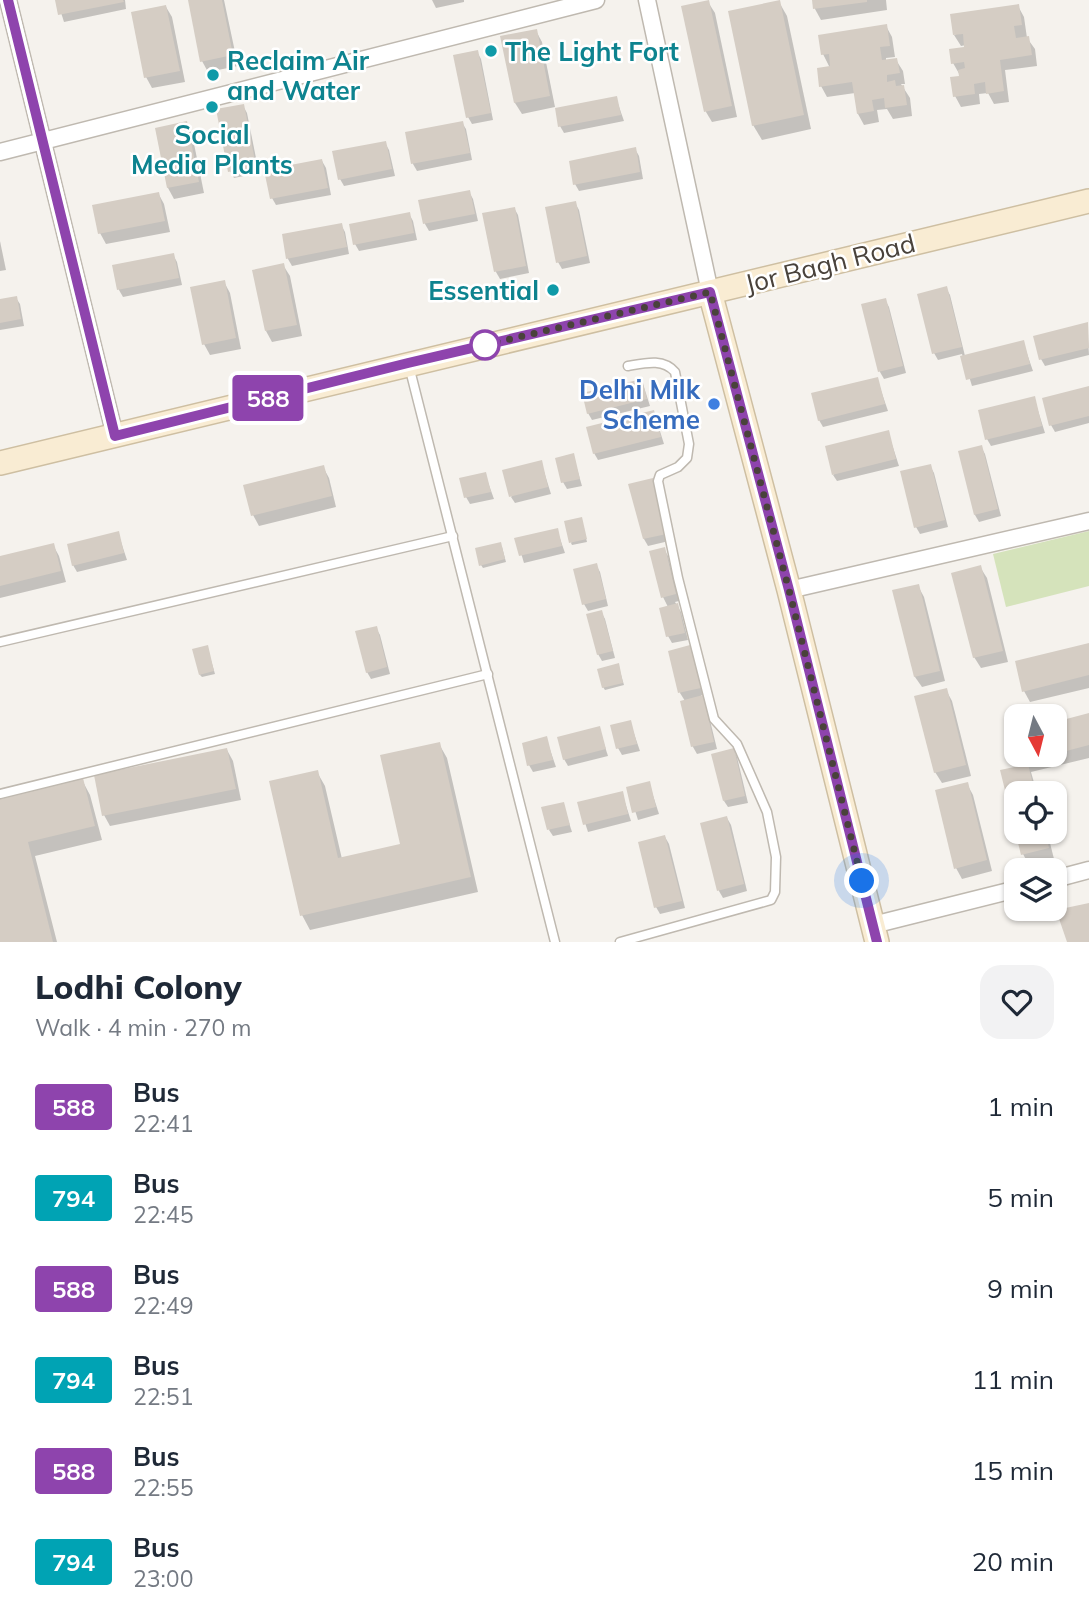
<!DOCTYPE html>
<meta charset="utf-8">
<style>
:root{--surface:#fff;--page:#f2f2f3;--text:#1f2937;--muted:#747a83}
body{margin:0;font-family:Mulish,sans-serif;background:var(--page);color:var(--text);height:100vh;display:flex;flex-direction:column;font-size:26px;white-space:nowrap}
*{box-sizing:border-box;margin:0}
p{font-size:23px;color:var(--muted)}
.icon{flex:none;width:38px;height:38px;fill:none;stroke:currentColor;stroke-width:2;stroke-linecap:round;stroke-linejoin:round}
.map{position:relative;height:942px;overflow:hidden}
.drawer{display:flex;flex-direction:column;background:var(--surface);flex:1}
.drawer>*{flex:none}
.badge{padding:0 14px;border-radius:5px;font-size:24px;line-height:46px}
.needle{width:46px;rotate:173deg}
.controls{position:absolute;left:1004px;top:704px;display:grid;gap:14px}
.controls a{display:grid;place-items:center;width:63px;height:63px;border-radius:14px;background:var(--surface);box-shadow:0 2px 5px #0004;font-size:35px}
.you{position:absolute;width:35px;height:35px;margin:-18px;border:5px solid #fff;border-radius:50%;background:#1a73e8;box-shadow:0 0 0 10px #1a73e833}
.map>.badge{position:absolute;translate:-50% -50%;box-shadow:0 0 0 4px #fff}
.round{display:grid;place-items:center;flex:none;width:74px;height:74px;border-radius:21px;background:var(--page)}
.head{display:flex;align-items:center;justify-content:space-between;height:119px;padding:0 35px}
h1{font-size:33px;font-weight:800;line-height:52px}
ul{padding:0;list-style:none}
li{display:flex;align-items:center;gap:21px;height:91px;padding:0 35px}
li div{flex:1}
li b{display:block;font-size:26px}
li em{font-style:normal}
li .badge{min-width:77px;font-weight:700;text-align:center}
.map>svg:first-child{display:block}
.green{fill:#d5e3bb}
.shadow{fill:#0003}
.building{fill:#d5cdc4}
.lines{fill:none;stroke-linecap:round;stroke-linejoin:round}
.lane-casing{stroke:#bfb9b0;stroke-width:11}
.street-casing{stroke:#bfb9b0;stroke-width:19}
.secondary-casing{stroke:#cebfa2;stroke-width:26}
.lane{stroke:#fff;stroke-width:8}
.street{stroke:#fff;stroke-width:16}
.secondary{stroke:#f9ecd3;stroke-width:23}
.line-casing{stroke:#fff;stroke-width:16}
.line{stroke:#8e44ad;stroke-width:10}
.walk{stroke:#49423b;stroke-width:7;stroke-dasharray:0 12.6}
.culture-dot{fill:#0f9aa8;stroke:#fff;stroke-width:2.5}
.stop-dot{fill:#fff;stroke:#8e44ad;stroke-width:3.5}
.shop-dot{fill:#3f7fe0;stroke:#fff;stroke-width:2.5}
.labels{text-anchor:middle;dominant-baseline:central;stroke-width:5;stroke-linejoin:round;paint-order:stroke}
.culture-label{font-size:26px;font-weight:bold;fill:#0d838f;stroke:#fff;text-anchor:start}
.street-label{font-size:26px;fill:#49423b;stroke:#fff}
.shop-label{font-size:26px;font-weight:bold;fill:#366cbe;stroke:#fff;text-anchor:end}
</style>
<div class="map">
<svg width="1089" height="942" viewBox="0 0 1089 942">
<rect width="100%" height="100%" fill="#f5f2ed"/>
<polygon class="green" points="1089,531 1089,586 1006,607 993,554"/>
<g class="shadow">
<polygon points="57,0 125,0 126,9 64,22"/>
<polygon points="190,0 224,0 238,66 208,72 202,61"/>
<polygon points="432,0 464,0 464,2 436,8"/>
<polygon points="814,0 886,0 887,10 821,20 815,9"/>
<polygon points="708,2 715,13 737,117 712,122 706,112"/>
<polygon points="779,2 787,16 811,129 762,140 753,125"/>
<polygon points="1018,6 1024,17 1027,38 1035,49 1037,66 1005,70 1009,102 994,104 988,93 979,94 980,104 961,107 955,96 961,77 953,63 966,48 966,45 961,46 954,35"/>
<polygon points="166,7 172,17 185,82 152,88 146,77"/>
<polygon points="886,26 892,37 895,57 886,58 886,61 896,60 903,71 905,84 901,84 910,98 912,116 893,119 887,109 877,110 879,122 864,125 858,114 855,93 827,97 821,86 830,68 823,54"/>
<polygon points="536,31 542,42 555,107 522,114 515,103 503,37"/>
<polygon points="477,52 481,59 493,120 472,124 468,117"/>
<polygon points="616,98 624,121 564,133 560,126"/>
<polygon points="243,106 247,113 259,173 234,178 230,171"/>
<polygon points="186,123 192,134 204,193 174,199 168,188 157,129"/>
<polygon points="462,123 466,129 472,160 417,171 413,164 407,133"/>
<polygon points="385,143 389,150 395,176 344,186 340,179"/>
<polygon points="635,149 639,156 643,179 579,191 575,184"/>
<polygon points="322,161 326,168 331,195 276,205 272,198"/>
<polygon points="469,192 473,199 478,221 429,231 425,224 420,201"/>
<polygon points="158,193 164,204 170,232 106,244 100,233"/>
<polygon points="575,203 579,210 590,263 562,269 558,262"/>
<polygon points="514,208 518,215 529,273 500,279 496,272 484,214"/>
<polygon points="409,214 413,221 417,240 359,251 355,244"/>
<polygon points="341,225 345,232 349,254 292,266 288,259 284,236"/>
<polygon points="0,241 6,270 0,271"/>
<polygon points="173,255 177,262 182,285 123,297 119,290 114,267"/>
<polygon points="283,265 290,276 302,336 272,342 266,331"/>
<polygon points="224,282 230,293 241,349 210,355 204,344"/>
<polygon points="946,288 950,295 965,356 1023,342 1033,371 972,386 962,354 938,360 934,353"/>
<polygon points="16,298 20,304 24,326 0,330 0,301"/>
<polygon points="885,300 889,307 906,373 884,379 880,372 864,306"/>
<polygon points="1087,324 1089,355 1045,366 1041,359"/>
<polygon points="877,379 888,411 823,427 819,420"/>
<polygon points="642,381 650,406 592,420 588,413"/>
<polygon points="1089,388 1089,423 1055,432 1051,425"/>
<polygon points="1034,398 1045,433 991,446 987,439"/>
<polygon points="654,412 664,444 598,460 594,453"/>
<polygon points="888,432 899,466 837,481 833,475"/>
<polygon points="981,447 985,454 1001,516 979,522 975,515 960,453"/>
<polygon points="573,455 582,486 567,489 563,482"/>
<polygon points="541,462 551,494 515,503 511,497"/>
<polygon points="930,466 934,473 948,527 920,534 916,527"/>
<polygon points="323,467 329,478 336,507 259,526 253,515"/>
<polygon points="485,474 494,499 470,504 466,497"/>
<polygon points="652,480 656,487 669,541 648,546 644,539 631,485"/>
<polygon points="582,522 587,542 572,545 571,543"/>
<polygon points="557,530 565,553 524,563 517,540"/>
<polygon points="118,533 127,560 77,572 73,565"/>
<polygon points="53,545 59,556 66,582 0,598 0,558"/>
<polygon points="502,547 506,562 483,568 481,565"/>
<polygon points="664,549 668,556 679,601 675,602 681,612 688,640 672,643 668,636 668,607 663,597"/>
<polygon points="596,565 600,572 608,606 588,611 584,604"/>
<polygon points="980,567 987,578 1008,662 981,668 974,657"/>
<polygon points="918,586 924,597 945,681 922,687 915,677"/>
<polygon points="601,612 605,619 615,658 602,661 598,654"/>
<polygon points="376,628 380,635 390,674 371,679 367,672"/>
<polygon points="1089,645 1089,688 1030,702 1024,691"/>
<polygon points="690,647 694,654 704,695 701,695 706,704 717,749 697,754 693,747 682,702 685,701 680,693"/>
<polygon points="208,650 215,674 202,677 200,675"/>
<polygon points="619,668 624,685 605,690 603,687"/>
<polygon points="946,690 952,701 971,776 942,783 935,772"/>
<polygon points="1089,715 1089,758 1031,772 1037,793 1017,793 1003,772 1029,765 1025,754 1055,754 1055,723"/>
<polygon points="630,722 640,751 622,755 618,748"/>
<polygon points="599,728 608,756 568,766 564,759"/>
<polygon points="546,738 556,767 533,772 529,765"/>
<polygon points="439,744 447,758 478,892 310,930 302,915 317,772 325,786 342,859 402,845"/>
<polygon points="227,750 233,761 241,800 110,826 104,815"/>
<polygon points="733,750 737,757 748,803 728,807 724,801"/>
<polygon points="82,780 90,795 102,840 35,856 57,942 0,942 0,801"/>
<polygon points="649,783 659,814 638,820 628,788"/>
<polygon points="967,784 973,795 992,871 962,879 956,868"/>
<polygon points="622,793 631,821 588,832 579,804"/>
<polygon points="563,804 572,832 553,836 549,830"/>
<polygon points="727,818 731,825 747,891 723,898 719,891 702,824"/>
<polygon points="1017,831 1047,831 1054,859 1029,865 1023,854"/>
<polygon points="665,837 669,844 685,908 660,914 656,907"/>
</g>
<g class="building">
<polygon points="55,0 123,0 124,2 58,15"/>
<polygon points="188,0 222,0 233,55 200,62"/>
<polygon points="709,0 732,106 704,112 681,6"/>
<polygon points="780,0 804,115 752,126 728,11"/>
<polygon points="812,0 867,0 867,2 813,9"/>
<polygon points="1019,4 1022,25 1014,26 1016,38 1029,36 1032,55 1000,60 1004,91 986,94 985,82 974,84 975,94 953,97 950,77 959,76 958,70 965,68 964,62 951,64 949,49 964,47 963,34 953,35 950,14"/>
<polygon points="166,5 180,71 144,78 131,12"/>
<polygon points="887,24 890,46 880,47 882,60 897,58 900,73 887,75 887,82 895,80 896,86 904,85 907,105 885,108 884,98 872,100 874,111 857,114 852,82 819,87 817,68 830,66 829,54 821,55 818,35"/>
<polygon points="537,29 550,96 514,103 500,36"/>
<polygon points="478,50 491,113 466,118 453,55"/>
<polygon points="617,96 621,115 558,127 555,108"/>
<polygon points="244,104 256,166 228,172 216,109"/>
<polygon points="187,121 199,182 167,188 155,128"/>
<polygon points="463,121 470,153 411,164 405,132"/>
<polygon points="386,141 392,169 338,180 332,151"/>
<polygon points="636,147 640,172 573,185 569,161"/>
<polygon points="322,159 328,188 270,199 264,170"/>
<polygon points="470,190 475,214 423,224 418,200"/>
<polygon points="159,192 165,221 98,234 92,205"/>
<polygon points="576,201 587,256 556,263 545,207"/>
<polygon points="515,207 526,266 494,272 482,213"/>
<polygon points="410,212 414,233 353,245 349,224"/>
<polygon points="342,223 347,247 286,259 282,234"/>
<polygon points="174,253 179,278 117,290 112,265"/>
<polygon points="284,263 297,325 265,331 252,270"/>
<polygon points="225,280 236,338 202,345 190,287"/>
<polygon points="947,286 962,347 932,354 917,294"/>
<polygon points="17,296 21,319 0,323 0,299"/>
<polygon points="886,298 903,366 878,372 861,304"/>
<polygon points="1088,322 1089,348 1039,360 1033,336"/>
<polygon points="1024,340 1030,364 966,380 960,356"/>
<polygon points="878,377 885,404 818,421 811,393"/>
<polygon points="642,379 647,399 587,414 582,393"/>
<polygon points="1089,386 1089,416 1049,426 1042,398"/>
<polygon points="1035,396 1042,426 985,440 978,410"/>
<polygon points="654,410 661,437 593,454 586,427"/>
<polygon points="889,430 896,459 832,475 825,446"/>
<polygon points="982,445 998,509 974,515 958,451"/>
<polygon points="574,453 580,479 561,483 555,458"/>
<polygon points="542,460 548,487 509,497 502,470"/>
<polygon points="931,464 945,520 914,528 900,471"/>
<polygon points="324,465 332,496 251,516 243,485"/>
<polygon points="486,472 491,492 464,498 459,478"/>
<polygon points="653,478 667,534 643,539 628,484"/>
<polygon points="582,517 587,539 569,543 564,521"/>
<polygon points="558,528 562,546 519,556 514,538"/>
<polygon points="119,531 124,553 72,566 67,544"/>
<polygon points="501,542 505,559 479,566 475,548"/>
<polygon points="54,543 61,571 0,586 0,556"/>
<polygon points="665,547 676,594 661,598 649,551"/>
<polygon points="597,563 606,599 582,605 573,569"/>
<polygon points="981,565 1003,651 973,658 951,573"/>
<polygon points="919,584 940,671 914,677 892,590"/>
<polygon points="678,603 685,633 666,637 659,608"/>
<polygon points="602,610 613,651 597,655 586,614"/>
<polygon points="377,626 387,667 366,673 355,631"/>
<polygon points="1089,643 1089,675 1022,692 1015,661"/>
<polygon points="208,645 214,671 199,675 192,649"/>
<polygon points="690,645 701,688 678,693 668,651"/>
<polygon points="619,663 623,683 602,688 597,669"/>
<polygon points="947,688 966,765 934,773 914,696"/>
<polygon points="703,695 714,742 691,747 680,701"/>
<polygon points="1089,713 1089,745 1055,754 1055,722"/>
<polygon points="631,720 637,744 616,749 610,725"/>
<polygon points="600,726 606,749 563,760 557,737"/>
<polygon points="547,736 553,760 527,766 522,743"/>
<polygon points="440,742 471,877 300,916 269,781 318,770 338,858 400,844 380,755"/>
<polygon points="227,748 236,789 102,816 94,775"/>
<polygon points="734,748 745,796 723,801 711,754"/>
<polygon points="1023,754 1050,754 1050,755 1025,762"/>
<polygon points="1028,764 1035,793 1017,793 1017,831 1045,831 1049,848 1021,855 1000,770"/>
<polygon points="83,778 95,826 28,842 53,942 0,942 0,799"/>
<polygon points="650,781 656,807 632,813 626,787"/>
<polygon points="968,782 987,860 954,869 935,790"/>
<polygon points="623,791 628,814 583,825 577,802"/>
<polygon points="564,802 570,825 547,830 541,807"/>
<polygon points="727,816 744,884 717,891 700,823"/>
<polygon points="665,835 682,901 654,908 638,842"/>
<polygon points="1089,903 1089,942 1067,942 1056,910"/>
</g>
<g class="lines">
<defs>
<g id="lane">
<polyline points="409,366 555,942"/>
<polyline points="0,642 453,536"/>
<polyline points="0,794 488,674"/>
<path d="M620,942l151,-42 4,-8 1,-35 -9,-45 -30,-68 -23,-25 -36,-141 -20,-97 2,-6 18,-8 9,-9 2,-14 -14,-72c-12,-14 -30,-9 -47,-6"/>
</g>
<g id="street">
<polyline points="8,0 115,436"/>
<polyline points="647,0 710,292"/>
<polyline points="0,152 596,0"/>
<polyline points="789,590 1089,521"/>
<polyline points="1055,879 1089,870"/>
<polyline points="873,925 1017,889"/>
</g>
<g id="secondary">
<polyline points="710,292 789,590 877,942"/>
<polyline points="0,463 1089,201"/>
</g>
</defs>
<use href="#lane" class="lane-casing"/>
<use href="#street" class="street-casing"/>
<use href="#secondary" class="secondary-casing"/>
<use href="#lane" class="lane"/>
<use href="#street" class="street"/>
<use href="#secondary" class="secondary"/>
</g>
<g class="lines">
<defs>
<polyline id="line" points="8,0 115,436 408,363 710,292 789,590 877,942"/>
</defs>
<use href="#line" class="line-casing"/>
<use href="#line" class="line"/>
<polyline class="walk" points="485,345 710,292 789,590 862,881"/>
</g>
<g class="culture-dot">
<circle cx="491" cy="51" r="7"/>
<circle cx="213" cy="75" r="7"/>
<circle cx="212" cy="107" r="7"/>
<circle cx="553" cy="290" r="7"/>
</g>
<circle class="stop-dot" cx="485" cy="345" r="14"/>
<circle class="shop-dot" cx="714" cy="404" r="7"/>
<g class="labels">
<g class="culture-label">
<text x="505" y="51">The Light Fort</text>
<text x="227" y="60">Reclaim Air<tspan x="227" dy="30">and Water</tspan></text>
<text x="212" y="134" text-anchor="middle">Social<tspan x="212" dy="30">Media Plants</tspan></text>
<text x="539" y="290" text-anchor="end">Essential</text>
</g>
<g class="street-label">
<text transform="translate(830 263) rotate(-14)">Jor Bagh Road</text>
</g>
<g class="shop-label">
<text x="700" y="389">Delhi Milk<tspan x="700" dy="30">Scheme</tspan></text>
</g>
</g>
</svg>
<div class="controls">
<a><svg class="needle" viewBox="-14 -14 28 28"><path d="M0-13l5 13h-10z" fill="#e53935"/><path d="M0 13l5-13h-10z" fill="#747a83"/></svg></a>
<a><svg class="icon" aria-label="locate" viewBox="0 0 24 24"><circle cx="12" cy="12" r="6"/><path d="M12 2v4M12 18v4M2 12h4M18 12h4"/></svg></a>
<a><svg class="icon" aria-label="layers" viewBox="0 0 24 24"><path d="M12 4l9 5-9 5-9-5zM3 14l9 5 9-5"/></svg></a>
</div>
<div class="you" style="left:862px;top:881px"></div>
<b class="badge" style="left:268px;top:398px;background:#8e44ad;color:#fff">588</b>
</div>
<section class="drawer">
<div class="head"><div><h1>Lodhi Colony</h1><p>Walk · 4 min · 270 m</p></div><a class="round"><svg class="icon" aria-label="heart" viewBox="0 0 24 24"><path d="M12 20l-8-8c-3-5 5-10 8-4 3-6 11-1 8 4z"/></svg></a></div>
<ul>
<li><span class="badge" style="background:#8e44ad;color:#fff">588</span><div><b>Bus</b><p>22:41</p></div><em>1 min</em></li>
<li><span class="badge" style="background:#00a3b4;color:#fff">794</span><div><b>Bus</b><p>22:45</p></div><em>5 min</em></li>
<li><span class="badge" style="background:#8e44ad;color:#fff">588</span><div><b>Bus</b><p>22:49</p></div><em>9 min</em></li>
<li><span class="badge" style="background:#00a3b4;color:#fff">794</span><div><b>Bus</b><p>22:51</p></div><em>11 min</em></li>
<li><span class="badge" style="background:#8e44ad;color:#fff">588</span><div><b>Bus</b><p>22:55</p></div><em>15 min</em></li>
<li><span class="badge" style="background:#00a3b4;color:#fff">794</span><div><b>Bus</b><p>23:00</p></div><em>20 min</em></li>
</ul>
</section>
